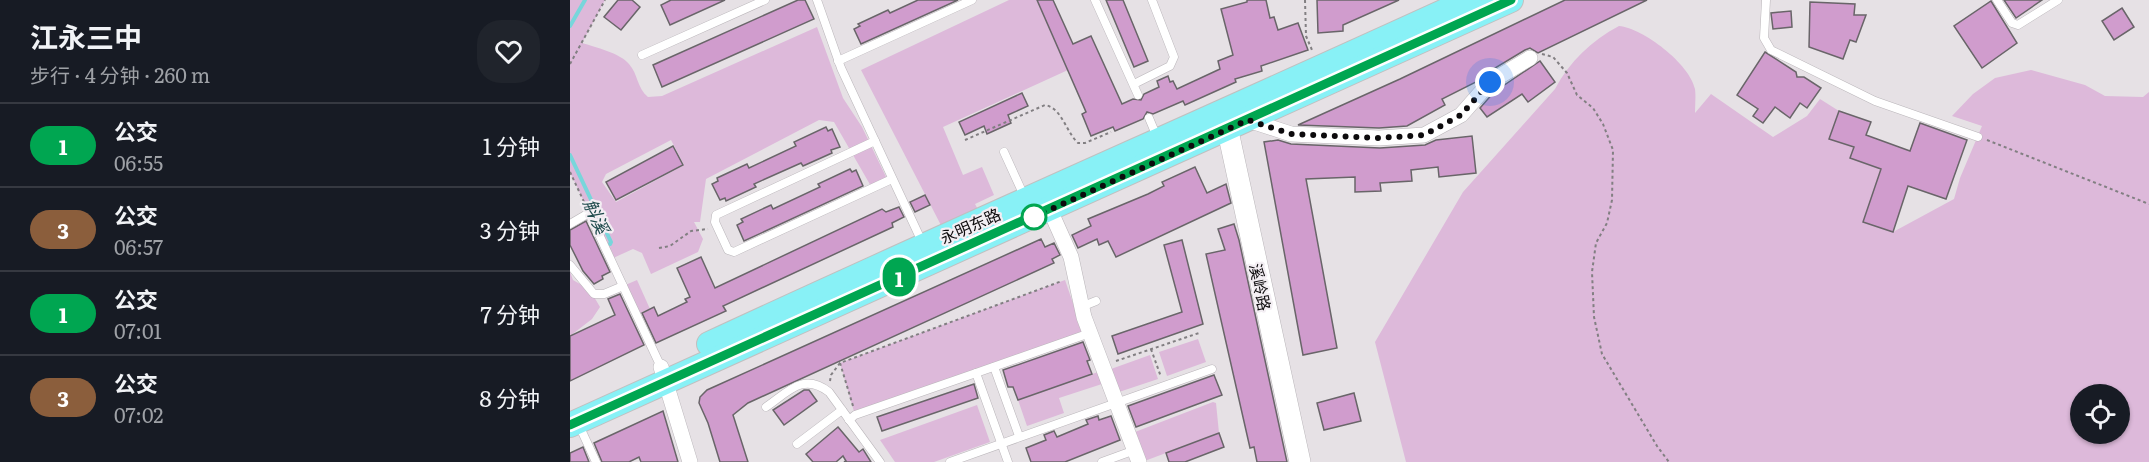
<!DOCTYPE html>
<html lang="zh">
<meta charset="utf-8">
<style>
:root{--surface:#171b24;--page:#20242c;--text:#f1f3f6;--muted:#9ea1a6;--line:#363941}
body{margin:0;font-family:Literata,"Noto Sans SC",serif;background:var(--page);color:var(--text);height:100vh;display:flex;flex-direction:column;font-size:22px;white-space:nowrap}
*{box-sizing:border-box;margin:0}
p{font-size:20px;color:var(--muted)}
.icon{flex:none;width:33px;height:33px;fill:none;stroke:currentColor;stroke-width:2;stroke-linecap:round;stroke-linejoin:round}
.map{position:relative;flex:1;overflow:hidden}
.panel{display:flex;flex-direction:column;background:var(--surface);width:570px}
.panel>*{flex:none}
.badge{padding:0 12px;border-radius:20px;font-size:21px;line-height:39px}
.fabs{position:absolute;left:1500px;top:384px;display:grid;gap:12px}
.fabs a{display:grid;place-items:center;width:60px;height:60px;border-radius:50%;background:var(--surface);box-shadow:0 2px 4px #0004;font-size:30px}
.you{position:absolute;width:30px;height:30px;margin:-15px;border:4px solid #fff;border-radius:50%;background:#1a73e8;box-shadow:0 0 0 9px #1a73e833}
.map>.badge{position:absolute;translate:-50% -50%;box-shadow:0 0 0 3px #fff}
.round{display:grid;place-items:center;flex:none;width:63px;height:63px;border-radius:24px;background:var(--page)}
.head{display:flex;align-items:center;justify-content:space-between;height:102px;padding:0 30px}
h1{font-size:28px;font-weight:700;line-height:45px}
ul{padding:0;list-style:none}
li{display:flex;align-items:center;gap:18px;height:84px;padding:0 30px;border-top:2px solid var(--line)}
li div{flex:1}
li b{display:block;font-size:22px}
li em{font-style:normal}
li .badge{min-width:66px;font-weight:700;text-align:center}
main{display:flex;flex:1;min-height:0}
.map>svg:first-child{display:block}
.green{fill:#ddb9da;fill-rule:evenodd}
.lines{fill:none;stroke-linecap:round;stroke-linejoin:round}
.stream{stroke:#78d6db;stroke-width:4}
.building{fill:#d09ccd;stroke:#696569;stroke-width:1.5}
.lane-casing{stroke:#bab6ba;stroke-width:9}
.street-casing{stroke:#bab6ba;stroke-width:16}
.secondary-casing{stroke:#bab6ba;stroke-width:22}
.primary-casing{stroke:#c0c0c0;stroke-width:26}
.path{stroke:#827f82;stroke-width:2;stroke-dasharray:3 3;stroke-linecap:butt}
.lane{stroke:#fff;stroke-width:8}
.street{stroke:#fff;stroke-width:15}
.secondary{stroke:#fff;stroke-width:21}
.primary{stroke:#88f1f6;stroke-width:24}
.line-casing{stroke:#fff;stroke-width:14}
.line{stroke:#00a651;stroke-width:9}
.walk{stroke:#0d0b0d;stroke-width:6;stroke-dasharray:0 10.8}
.stop-dot{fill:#fff;stroke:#00a651;stroke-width:3}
.labels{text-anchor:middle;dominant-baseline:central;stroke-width:4.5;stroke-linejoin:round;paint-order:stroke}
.street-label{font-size:16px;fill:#0d0b0d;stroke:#f3eef3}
.water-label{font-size:18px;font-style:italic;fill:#214c4e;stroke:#f3eef3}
</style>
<main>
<section class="panel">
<div class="head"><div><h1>江永三中</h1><p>步行 · 4 分钟 · 260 m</p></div><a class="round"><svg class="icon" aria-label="heart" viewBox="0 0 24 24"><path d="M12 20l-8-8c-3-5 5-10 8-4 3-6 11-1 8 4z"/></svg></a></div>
<ul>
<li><span class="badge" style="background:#00a651;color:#fff">1</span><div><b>公交</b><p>06:55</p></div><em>1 分钟</em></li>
<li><span class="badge" style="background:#8b5e3c;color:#fff">3</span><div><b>公交</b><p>06:57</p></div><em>3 分钟</em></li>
<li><span class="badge" style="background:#00a651;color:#fff">1</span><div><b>公交</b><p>07:01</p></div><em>7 分钟</em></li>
<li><span class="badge" style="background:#8b5e3c;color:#fff">3</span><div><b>公交</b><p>07:02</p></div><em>8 分钟</em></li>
</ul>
</section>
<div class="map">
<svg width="1579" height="462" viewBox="0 0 1579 462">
<rect width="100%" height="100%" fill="#e6e1e5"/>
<g class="green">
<path d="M0,0h35l-23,43c13,4 38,10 47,21 9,10 8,24 19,33l14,-1 155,-69 26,71 19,29 26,54 -16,7 -38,-66 -15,-2 -113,59 -6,43h-6l9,17 -5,13 -47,22 -9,-21 -9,-4 -22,10 -41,-87zM101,140l13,25 -68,37 -14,-20 4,-8z"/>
<polygon points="439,0 467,0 498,70 373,127 393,175 412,167 424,195 405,204 413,219 376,235 291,70"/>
<path d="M1049,26c24,2 71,38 76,63 1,8 0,16 0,24l16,-19 62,43 34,-21 13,-17 19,12 -9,28 24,8 -4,11 31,11 -18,53 30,10 61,-33 6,-21 22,-52 -30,-10 21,-22 22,-16 36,-8 54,15 20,11 38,1 6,-5v370h-743l-31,-120 88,-150 92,-103c15,-28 36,-48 64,-63zM1510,394h40v40h-40z"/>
<polygon points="0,272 3,280 20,290 30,307 22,319 0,336"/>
<polygon points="67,280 80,309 66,315 53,286"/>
<polygon points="495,280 514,335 285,415 270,363"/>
<polygon points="628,339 636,362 597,376 589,352"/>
<polygon points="580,355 588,379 549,392 541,369"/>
<polygon points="528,372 532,384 489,398 494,413 457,426 448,400"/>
<polygon points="643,402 646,403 649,433 572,462 565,432"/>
<polygon points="407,405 420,442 364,462 325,462 310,440"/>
</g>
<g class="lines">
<g class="stream">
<polyline points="0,26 15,0"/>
<polyline points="0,155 41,242 40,244"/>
</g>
</g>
<g class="building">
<polygon points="48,0 62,0 70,7 51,30 34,17"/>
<polygon points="101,0 155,0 100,25 91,5"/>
<polygon points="228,0 235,0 244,19 92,87 83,65"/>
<polygon points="348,0 388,0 291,44 284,29 290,26 288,24 318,10 320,13"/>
<polygon points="467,0 483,0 503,44 521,36 552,104 563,99 571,100 574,94 589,87 587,81 598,76 600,82 603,81 607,89 650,69 648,61 663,55 651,9 677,2 677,0 696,0 700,18 704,17 708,30 728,23 738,50 691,66 692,71 665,79 666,82 615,105 613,101 583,114 577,112 573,119 545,131 543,127 521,136 512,114 516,112"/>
<polygon points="536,0 553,0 578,61 564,67"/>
<polygon points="747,0 829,0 773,25 773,31 748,33"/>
<polygon points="995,0 1077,0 968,53 960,48 955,50 915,74 908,81 872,99 875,105 837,126 809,128 728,125 830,79"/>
<polygon points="1434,0 1472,0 1446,18"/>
<polygon points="1421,1 1447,43 1412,68 1384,26"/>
<polygon points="1240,2 1285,4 1284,15 1296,15 1286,42 1280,40 1273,59 1239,47"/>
<polygon points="1552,8 1564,27 1544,40 1532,21"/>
<polygon points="1221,11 1222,27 1203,29 1201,13"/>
<polygon points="1195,52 1226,72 1227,77 1234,77 1251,88 1237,108 1230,103 1220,118 1205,107 1193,123 1183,116 1188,109 1167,95"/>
<polygon points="970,61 985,82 958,102 952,94 917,117 910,108 924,92"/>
<polygon points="452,93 458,106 438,115 441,123 417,134 414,126 395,135 389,122"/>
<polygon points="1269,111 1301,122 1296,135 1340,151 1350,123 1397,140 1376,199 1338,186 1323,232 1293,222 1311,169 1280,158 1284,147 1259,139"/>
<polygon points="256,127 258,131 262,129 270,147 261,150 262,153 233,166 231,163 184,184 186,187 156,201 155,198 150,200 142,184 148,181 147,178 177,164 179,168 226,146 224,142"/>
<polygon points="902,136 906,173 869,177 868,167 841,170 842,181 810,183 811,191 785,192 785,177 736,179 767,348 733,355 694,142 708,140 721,144 810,148 855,145 866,140"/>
<polygon points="103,146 113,165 46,200 36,182"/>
<polygon points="625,167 637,193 656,184 661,203 546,257 538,241 529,245 527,239 508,248 502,235 521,226 518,219 578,194 594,186 592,182"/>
<polygon points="280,169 282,172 286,170 293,186 174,241 167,225 173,222 171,219 201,205 203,209 250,187 248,184"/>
<polygon points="355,195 360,205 345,212 340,202"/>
<polygon points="329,207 334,217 322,223 323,227 153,306 156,311 86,343 72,313 84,307 88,316 117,302 115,299 120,297 107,268 131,257 145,288 312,209 316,212"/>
<polygon points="16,221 40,272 32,276 33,279 24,284 13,271 0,245 0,230"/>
<polygon points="664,224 669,240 717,462 687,462 684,447 680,448 636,254 655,250 648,229"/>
<polygon points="471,239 475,247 484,243 490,255 482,259 484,263 178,403 163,415 178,462 150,462 138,423 129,403 130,397 137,390"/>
<polygon points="612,240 633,324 548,354 542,336 612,312 594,245"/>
<polygon points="50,294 74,345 0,381 0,336 45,315 38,299"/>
<polygon points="513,342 520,360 517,361 522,374 448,400 443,387 438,387 433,370"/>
<polygon points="644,375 652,395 566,427 558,406"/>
<polygon points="404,384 408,398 312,431 307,417"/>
<polygon points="234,390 239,390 247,401 214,425 203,410"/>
<polygon points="784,393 791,421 754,430 747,403"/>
<polygon points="93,411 108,462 71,462 69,457 59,462 32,462 24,443"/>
<polygon points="528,416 529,420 541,416 550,440 495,462 461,462 456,448 476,440 474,435 484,431 487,437 518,424 516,420"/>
<polygon points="268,427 289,452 293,449 301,462 274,462 276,461 273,456 266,462 243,462 236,454"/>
<polygon points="649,433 654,447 615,462 599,462 596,453"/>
<polygon points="13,447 19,462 0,462 0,453"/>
</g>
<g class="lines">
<defs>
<g id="lane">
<polyline points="247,0 271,68 353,244"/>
<polyline points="525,0 568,95"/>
<polyline points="1196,0 1194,38 1201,50 1305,101 1408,137"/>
<polyline points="1427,0 1442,23 1448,25 1488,0"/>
<polyline points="72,55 195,0"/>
<polyline points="268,61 402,0"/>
<polyline points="564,84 600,66 604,57 582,0"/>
<polyline points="579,118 587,137"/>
<polyline points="305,141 146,215 145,222 158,250 164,252 322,179"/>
<polyline points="434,152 455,198"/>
<polyline points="0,224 19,213 53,286"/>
<polyline points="0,265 24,294 34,294 53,286 91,367"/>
<polyline points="511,307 526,301"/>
<polyline points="424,367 449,436"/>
<path d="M196,407c22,-15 37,-35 63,-15l51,70"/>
<polyline points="279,420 285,415 406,373"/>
<polyline points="8,423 26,462"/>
<polyline points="227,444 272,410"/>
<polyline points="380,462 642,369"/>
<polyline points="438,462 406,373 520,333"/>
<polyline points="532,462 565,450"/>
</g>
<g id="street">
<polyline points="678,120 721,134 809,138 854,135 891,115 920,82 960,58"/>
<polyline points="476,201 501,257 514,317 569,462"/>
<polyline points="91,367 120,462"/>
</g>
<polyline id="secondary" points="654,113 730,462"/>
<g id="primary">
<path d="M139,344c252,-117 507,-228 760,-344"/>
<polyline points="0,425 941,0"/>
</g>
</defs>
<use href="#lane" class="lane-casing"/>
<use href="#street" class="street-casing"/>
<use href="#secondary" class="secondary-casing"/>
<use href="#primary" class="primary-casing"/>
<g class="path">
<polyline points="735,0 736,36 742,50"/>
<polyline points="972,54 983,57 997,73 1007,95 1023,108 1033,124 1043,150 1042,200 1037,223 1026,243 1022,272 1024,317 1032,354 1087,446 1099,462"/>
<polyline points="0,64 35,0"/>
<path d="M395,140l80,-35c17,3 21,27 33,38h7l26,-11"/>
<polyline points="1417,140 1579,204"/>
<polyline points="0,172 15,204"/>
<polyline points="89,248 100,246 121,231 138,229"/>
<polyline points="581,349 591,377"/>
<polyline points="546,361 629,333"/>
<polyline points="260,381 261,375 270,363"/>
<polyline points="283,406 270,363 492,281"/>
</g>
<use href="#lane" class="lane"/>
<use href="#street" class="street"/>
<use href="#secondary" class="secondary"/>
<use href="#primary" class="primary"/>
</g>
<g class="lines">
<defs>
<polyline id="line" points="0,425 941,0"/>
</defs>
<use href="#line" class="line-casing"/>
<use href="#line" class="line"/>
<polyline class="walk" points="464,217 678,120 721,134 809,138 854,135 891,115 920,82"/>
</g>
<circle class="stop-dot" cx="464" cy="217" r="12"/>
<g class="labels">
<g class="street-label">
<text transform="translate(400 225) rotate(-24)">永明东路</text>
<text transform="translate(691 287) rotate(78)">溪岭路</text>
</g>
<g class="water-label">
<text transform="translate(27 216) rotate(66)">斛溪</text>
</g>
</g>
</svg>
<div class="fabs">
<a><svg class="icon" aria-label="locate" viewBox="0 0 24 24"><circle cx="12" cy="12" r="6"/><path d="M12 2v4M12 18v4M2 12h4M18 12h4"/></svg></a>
</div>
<div class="you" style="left:920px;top:82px"></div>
<b class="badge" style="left:329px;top:277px;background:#00a651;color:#fff">1</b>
</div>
</main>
